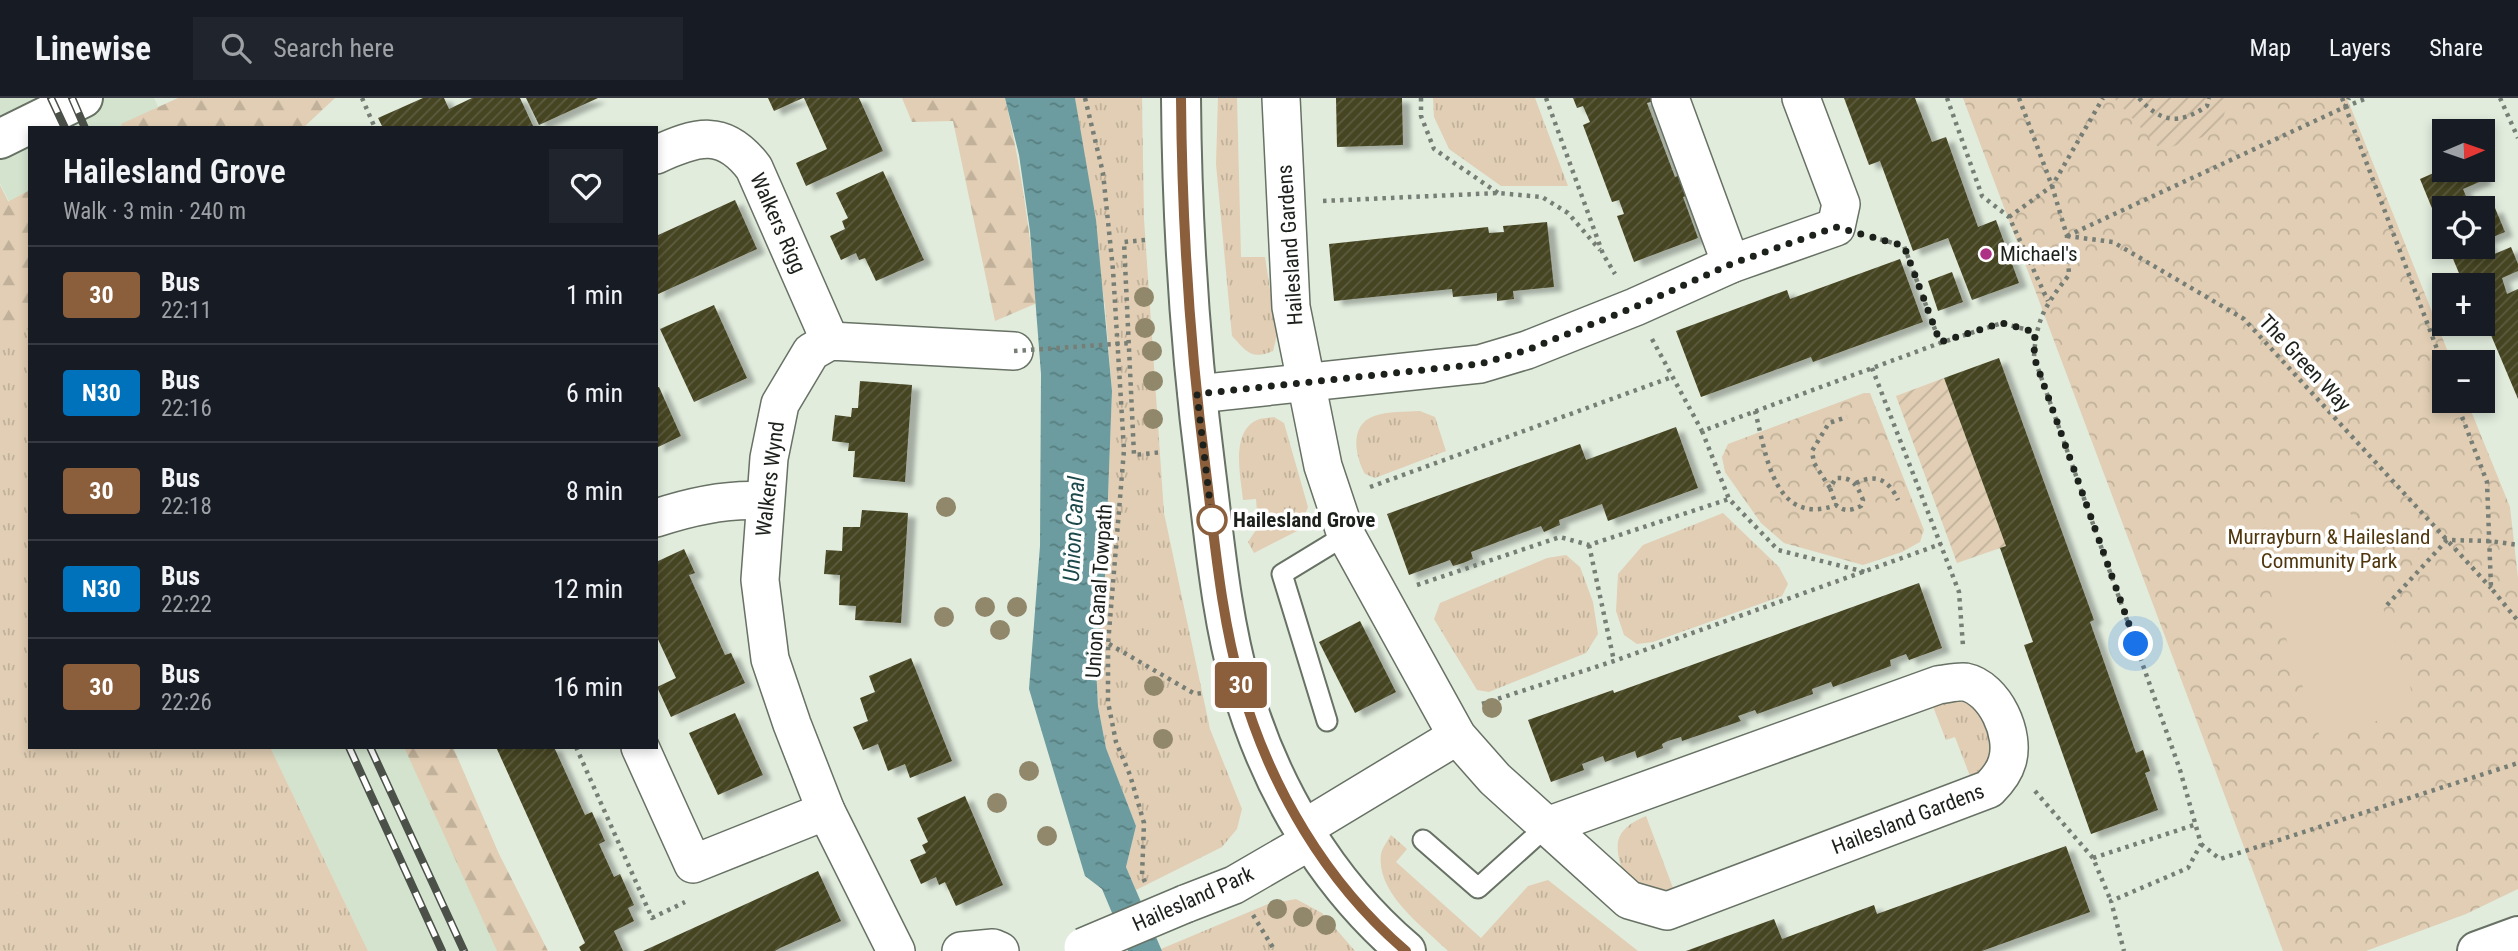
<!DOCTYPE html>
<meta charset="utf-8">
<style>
:root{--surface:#171b24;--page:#20242c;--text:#f1f3f6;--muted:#9ea1a6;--line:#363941}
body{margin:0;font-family:"Roboto Condensed",sans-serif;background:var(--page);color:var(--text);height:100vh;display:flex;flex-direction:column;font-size:26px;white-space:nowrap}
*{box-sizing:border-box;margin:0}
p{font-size:23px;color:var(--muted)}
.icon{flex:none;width:38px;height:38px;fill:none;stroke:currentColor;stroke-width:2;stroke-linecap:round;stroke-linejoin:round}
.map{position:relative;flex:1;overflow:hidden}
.sheet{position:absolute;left:28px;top:28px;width:630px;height:623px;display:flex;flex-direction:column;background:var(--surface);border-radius:0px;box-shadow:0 4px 10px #0003}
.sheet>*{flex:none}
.badge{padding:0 14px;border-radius:5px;font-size:24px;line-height:46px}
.needle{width:46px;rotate:88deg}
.fabs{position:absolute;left:2432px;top:21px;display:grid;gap:14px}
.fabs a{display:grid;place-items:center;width:63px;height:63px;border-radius:0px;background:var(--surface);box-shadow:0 4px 10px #0003;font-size:35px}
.you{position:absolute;width:35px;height:35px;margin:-18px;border:5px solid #fff;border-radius:50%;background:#1a73e8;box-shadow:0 0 0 10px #1a73e833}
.map>.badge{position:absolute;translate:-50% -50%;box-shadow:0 0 0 4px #fff}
.round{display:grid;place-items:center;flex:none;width:74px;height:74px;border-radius:0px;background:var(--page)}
.overview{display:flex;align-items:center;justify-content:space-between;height:119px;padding:0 35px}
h1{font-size:33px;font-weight:600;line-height:52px}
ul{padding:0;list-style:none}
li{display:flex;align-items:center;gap:21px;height:98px;padding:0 35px;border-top:2px solid var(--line)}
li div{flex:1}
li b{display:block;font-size:26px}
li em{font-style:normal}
li .badge{min-width:77px;font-weight:700;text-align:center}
header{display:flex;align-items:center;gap:42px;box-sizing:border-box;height:98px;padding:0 35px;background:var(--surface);border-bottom:2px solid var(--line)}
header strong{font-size:33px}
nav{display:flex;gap:38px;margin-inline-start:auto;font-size:24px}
.search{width:490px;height:63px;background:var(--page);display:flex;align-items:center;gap:18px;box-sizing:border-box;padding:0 24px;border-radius:0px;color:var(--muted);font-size:26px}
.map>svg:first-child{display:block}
.built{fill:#d3e3ce}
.grass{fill:url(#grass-tufts)}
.forest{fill:url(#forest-firs)}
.park{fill:url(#park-crowns)}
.garden{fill:url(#garden-furrows)}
.pitch{fill:#e1ceb4}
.water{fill:url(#water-ripples)}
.building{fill:url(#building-hatch);filter:url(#shadow)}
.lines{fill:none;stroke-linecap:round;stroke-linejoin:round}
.lane-casing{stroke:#677164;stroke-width:23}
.street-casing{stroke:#677164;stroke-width:40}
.secondary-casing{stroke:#677164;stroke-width:42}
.path{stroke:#777e75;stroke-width:4.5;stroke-dasharray:3.5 5;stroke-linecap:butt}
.lane{stroke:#fff;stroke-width:19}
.street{stroke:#fff;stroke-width:37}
.secondary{stroke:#fff;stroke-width:38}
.rail-casing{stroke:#4b5149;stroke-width:8}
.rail{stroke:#fff;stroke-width:5;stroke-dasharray:16;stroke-linecap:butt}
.street-bridge-casing{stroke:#677164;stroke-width:40;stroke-linecap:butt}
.path-bridge{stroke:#777e75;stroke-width:4.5;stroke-dasharray:3.5 5;stroke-linecap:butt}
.street-bridge{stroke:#fff;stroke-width:37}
.tree{fill:#91886b}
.line-casing{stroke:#fff;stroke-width:16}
.line{stroke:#8b5e3c;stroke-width:10}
.walk{stroke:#1d211c;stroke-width:7;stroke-dasharray:0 12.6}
.poi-dot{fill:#ad3285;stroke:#fff;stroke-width:2.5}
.stop-dot{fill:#fff;stroke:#8b5e3c;stroke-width:3.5}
.labels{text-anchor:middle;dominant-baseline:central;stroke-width:7;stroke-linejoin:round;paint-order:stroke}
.street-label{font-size:21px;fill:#1d211c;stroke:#fff}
.poi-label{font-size:21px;fill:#1d211c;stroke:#fff;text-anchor:start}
.stop-label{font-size:21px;font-weight:bold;fill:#1d211c;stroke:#fff;text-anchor:start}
.park-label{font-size:21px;fill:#50370e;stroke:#fff}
.water-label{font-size:23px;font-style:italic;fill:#1b484a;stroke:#fff}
</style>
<header>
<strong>Linewise</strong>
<div class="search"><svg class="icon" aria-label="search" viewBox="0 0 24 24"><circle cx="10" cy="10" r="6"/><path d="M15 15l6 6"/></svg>Search here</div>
<nav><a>Map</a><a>Layers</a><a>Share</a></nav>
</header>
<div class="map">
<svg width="2518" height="853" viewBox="0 0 2518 853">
<defs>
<pattern id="grass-tufts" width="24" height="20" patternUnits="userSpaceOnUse" patternTransform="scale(1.75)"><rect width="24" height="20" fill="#e1ceb4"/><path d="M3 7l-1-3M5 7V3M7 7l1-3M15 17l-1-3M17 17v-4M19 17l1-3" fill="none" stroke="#c1b19a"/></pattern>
<pattern id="forest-firs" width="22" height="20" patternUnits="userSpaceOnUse" patternTransform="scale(1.75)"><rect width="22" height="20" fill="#e1ceb4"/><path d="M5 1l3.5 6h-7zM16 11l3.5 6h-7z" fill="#c1b19a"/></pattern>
<pattern id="park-crowns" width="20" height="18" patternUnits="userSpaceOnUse" patternTransform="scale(1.75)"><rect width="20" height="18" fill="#e1ceb4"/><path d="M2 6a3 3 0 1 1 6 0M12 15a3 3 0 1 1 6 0" fill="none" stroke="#c1b19a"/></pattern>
<pattern id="garden-furrows" width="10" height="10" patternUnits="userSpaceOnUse" patternTransform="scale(1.75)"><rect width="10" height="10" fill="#e1ceb4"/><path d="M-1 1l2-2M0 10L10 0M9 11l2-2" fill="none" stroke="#c1b19a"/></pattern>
<pattern id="water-ripples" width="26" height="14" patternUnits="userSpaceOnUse" patternTransform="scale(1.75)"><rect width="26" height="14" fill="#6c9c9f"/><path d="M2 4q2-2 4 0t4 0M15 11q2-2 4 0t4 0" fill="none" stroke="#587f81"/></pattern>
<pattern id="building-hatch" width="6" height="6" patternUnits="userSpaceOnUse" patternTransform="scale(1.75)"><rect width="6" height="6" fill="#454422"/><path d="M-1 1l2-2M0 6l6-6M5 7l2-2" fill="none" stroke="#5d5c41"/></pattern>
<filter id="shadow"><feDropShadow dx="8" dy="4.5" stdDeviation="2" flood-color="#0004"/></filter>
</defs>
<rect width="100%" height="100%" fill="#e1ecdd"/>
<g class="built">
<polygon points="0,0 154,0 168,30 30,30 30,147 0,85"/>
<polygon points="270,649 449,649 542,853 368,853"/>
</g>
<g class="grass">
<polygon points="1075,0 1142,0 1144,121 1164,415 1210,631 1242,711 1237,731 1222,749 1136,792 1126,769 1136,728 1106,650 1098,608 1096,568 1104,503 1112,293 1105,209"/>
<path d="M1218,0h19l4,159h24l12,78 -4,16c-22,9 -26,1 -41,-15l-16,-172z"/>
<polygon points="1433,0 1535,0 1568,88 1501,88 1449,51 1434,19"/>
<polygon points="0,87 30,147 30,649 270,649 368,853 0,853"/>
<path d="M1420,313l15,6 11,34 -71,27 -10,-4c-10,-18 -16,-49 9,-58 14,-5 31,-4 46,-5z"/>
<path d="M1274,319l10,6 24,84 -9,23 -45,23 -6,-11 10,-15 -2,-28 -13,1c-2,-22 -13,-68 14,-80 5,-2 12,-2 17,-3z"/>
<polygon points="1723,415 1779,469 1788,486 1782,498 1653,544 1637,546 1624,537 1616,513 1618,476 1643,447"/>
<polygon points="1566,457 1580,469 1593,504 1598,536 1586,555 1489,594 1477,592 1434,521 1440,505 1547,460"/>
<polygon points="1964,600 1986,620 1995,661 1973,686 1955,639 1946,642 1932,606"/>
<path d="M1646,718l27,72 -17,6 -32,-17c-10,-33 -12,-46 22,-61z"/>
<path d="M1391,737l16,14 -11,13 85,76 47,-52 20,-6 90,71h-190c-25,-25 -72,-57 -67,-97 1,-6 7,-14 10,-19z"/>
<polygon points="1296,801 1322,815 1355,853 1162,853 1161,851 1268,806"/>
</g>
<g class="forest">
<polygon points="178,0 335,0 303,30 123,30 121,26"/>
<path d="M902,0h103c16,68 25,135 32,205l-42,18 -42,-200 -41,1z"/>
<polygon points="30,92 30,231 0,236 0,108"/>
<polygon points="404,649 453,649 499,756 548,853 497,853"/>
</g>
<g class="park">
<polygon points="1963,0 2347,0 2452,264 2445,264 2445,303 2467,303 2510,409 2518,480 2518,791 2466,816 2366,853 2283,853"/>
<polygon points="1864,295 1870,295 1924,432 1920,444 1902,454 1863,467 1784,445 1761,425 1725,374 1722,359 1728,346"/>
</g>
<g class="garden">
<polygon points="2114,0 2229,0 2219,34 2161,52"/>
<polygon points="1944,280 2006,448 1957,465 1896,298"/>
</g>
<polygon class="pitch" points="2346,402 2417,609 2321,642 2250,435"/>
<polygon class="water" points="1005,0 1075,0 1096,122 1112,293 1104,504 1096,568 1098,608 1106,650 1136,728 1126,769 1162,853 1128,853 1102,791 1085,778 1029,591 1040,448 1041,276 1030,133 1019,57"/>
<g class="building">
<polygon points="423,0 444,0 449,11 472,0 520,0 534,30 383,30 378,20"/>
<polygon points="526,0 598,0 539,27"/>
<polygon points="768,0 803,0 774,13"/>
<polygon points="804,0 859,0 883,53 806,88 796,65 827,51"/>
<polygon points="1336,0 1402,0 1403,47 1337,49"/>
<polygon points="1573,0 1654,0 1655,3 1647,5 1675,79 1685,75 1692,96 1683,99 1698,140 1634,164 1617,118 1624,116 1619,102 1612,104 1583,27 1590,24 1583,8 1577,10"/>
<polygon points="1844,0 1915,0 1932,44 1946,39 1978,129 1996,122 2019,185 1972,202 1948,140 1913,153 1880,63 1869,67"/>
<polygon points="2445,70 2479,72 2484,82 2463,91 2471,110 2445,110 2445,142 2420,81"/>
<polygon points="883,73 924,162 876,183 865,160 859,162 856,155 841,162 830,138 845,131 842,123 848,120 836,95"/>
<polygon points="735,102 757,151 656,197 656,138"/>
<polygon points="2495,110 2505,134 2486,142 2492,157 2511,149 2518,166 2518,173 2502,180 2507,196 2518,191 2518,301 2488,230 2482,233 2479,226 2483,226 2483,187 2464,187 2448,149 2483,149 2483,115"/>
<polygon points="1547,124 1554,189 1513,193 1514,201 1497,203 1497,195 1453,199 1452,191 1334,203 1329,146 1488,129 1489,135 1504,134 1503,128"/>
<polygon points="1900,161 1923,224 1813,264 1811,259 1701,299 1676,233 1787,192 1790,201"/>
<polygon points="1952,174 1963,204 1938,213 1928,183"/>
<polygon points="714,207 747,280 694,304 660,231"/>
<polygon points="1999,260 2094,522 2090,524 2136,655 2143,652 2150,673 2145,675 2158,712 2091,736 2024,547 2033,544 2000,450 2006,448 1944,280"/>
<polygon points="860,283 912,287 905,384 853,379 855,353 848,353 849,345 832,343 835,317 851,319 852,310 858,310"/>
<polygon points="659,289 681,338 656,350 656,290"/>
<polygon points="1676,329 1698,390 1608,423 1602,406 1559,422 1560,427 1553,430 1544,434 1541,428 1471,454 1473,461 1463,465 1453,468 1450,462 1409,477 1387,416 1580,346 1586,362"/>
<polygon points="862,412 908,415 901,525 855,522 856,508 839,507 840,477 824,476 826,452 842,453 843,429 860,429"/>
<polygon points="684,451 695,475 689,477 725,557 731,555 745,585 671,619 657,589 676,580 656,537 656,464"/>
<polygon points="1919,485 1942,550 1909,562 1906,556 1890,562 1891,568 1833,589 1831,584 1812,591 1813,596 1757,616 1755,612 1738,618 1741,623 1682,643 1681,639 1668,643 1662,646 1663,650 1637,660 1635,653 1605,664 1603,658 1582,666 1584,672 1551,684 1528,622 1613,592 1614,595"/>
<polygon points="1360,523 1396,594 1355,615 1319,544"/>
<polygon points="911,560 952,663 910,680 905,666 888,673 878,646 863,652 853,629 868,623 860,600 875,594 869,578"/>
<polygon points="735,615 763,677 718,697 689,635"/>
<polygon points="496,649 554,649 585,717 592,714 605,743 599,746 614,779 620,776 634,807 628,810 634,823 614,833 623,853 581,853 579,849 585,845"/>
<polygon points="965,698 1003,787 956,808 945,784 939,787 936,779 921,786 910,762 926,755 922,747 928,744 917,720"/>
<polygon points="2066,748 2090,814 1982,853 1686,853 1774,821 1782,841 1874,807 1877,816"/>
<polygon points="818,773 841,823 780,850 775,853 643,853"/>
</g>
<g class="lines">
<defs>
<g id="lane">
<polyline points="1327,623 1282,476 1346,437"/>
<polyline points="1423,742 1478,790 1547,728"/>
</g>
<g id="street">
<path d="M1281,0l10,209 32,159 23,69 111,201 38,43 134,121 38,11 322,-122c8,-8 15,-16 18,-27 9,-27 -12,-74 -42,-80 -7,-1 -18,2 -27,3l-391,141"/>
<polyline points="1670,0 1731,166"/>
<path d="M656,57c41,-19 68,-27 98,13l76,173"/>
<polyline points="1197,296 1480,266 1527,252 1635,209 1731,166 1836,129 1841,106 1801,0"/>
<path d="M656,420c36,-12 72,-20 109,-17"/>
<polyline points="640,649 693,766 826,713"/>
<polyline points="1303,731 1457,638"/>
<polyline points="1185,806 1234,787 1310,743"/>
<polyline points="896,853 826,713 792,626 770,561 760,482 769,360 780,306 811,254 830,243 1014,253"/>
<polyline points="961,853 993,850 1000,853"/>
</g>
<g id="secondary">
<path d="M1181,0c1,125 9,250 25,374 9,71 15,144 35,214 29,101 85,197 165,265"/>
<polyline points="0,41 83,0"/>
<polyline points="2477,853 2518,838"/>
</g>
</defs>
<use href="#lane" class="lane-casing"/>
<use href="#street" class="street-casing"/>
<use href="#secondary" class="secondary-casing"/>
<g class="path">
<polyline points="362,0 375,30"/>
<polyline points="1085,0 1103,75 1113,172 1124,352 1108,546 1108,604 1116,644 1130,677 1144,725 1142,778 1145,784"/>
<polyline points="1421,0 1421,18 1434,51 1498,95"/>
<polyline points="1546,0 1603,156 1615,176"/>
<polyline points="1947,0 1982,98 2009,119 2048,203"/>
<path d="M2019,0l33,88 15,50 2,39c-23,29 -33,44 -35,82l146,413 21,74 -13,24 -77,33 13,50"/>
<path d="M2139,0c22,25 40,27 68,8l2,-8"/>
<polyline points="2342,0 2445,272"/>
<polyline points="2500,0 2518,40"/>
<polyline points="2345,9 2367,0"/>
<polyline points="1323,103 1498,95 1542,99 1568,115 1600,152"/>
<polyline points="2009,119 2052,88 2103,0"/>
<polyline points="2067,138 2113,144 2244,221 2491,490"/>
<polyline points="2067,138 2345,9 2349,0"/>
<polyline points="1872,139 1904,148 1940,245"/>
<polyline points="1145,142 1124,144 1134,357 1163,354"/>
<polyline points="1652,241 1702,333 1940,245 2002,225 2035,234"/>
<polyline points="1872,270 1959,494 1963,548"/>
<polyline points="2456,303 2487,384 2491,490 2518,523"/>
<path d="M1755,313c11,41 18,117 81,94 9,7 14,6 25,1l2,-6c-6,-15 -10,-23 -27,-22l-6,10 6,17"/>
<polyline points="1702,333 1729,401 1778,452 1865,474"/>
<path d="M1856,385c20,-10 33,-3 42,17"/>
<polyline points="1370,389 1672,279"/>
<polyline points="1830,390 1814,365 1812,353 1829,325 1847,319"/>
<polyline points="1589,447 1614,563"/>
<polyline points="1417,487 1560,439 1589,447 1729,401"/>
<polyline points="2387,507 2447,442 2490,443 2518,447"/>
<polyline points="1109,546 1195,596 1202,595"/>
<polyline points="1482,606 1614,563 1941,446"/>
<polyline points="576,649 652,820 685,804"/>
<polyline points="2035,693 2093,760 2111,803"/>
<polyline points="2201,746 2220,761 2518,665"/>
<polyline points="2093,760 2194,727"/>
<polyline points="1253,817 1275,853"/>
</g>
<use href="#lane" class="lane"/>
<use href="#street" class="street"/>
<use href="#secondary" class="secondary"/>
<defs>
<g id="rail">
<polyline points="51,0 65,30"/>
<polyline points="72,0 85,30"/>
<polyline points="349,649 442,853"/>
<polyline points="370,649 464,853"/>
</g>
</defs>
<use href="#rail" class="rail-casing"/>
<use href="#rail" class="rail"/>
<defs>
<polyline id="street-bridge" points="1083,849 1185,806"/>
</defs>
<use href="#street-bridge" class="street-bridge-casing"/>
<polyline class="path-bridge" points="1014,253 1130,245"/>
<use href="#street-bridge" class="street-bridge"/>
</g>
<g class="tree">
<circle cx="1144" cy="199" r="10"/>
<circle cx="1145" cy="230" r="10"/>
<circle cx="1152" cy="253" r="10"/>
<circle cx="1153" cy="283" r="10"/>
<circle cx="1153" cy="321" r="10"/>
<circle cx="946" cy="409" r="10"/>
<circle cx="985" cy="509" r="10"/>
<circle cx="1017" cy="509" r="10"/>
<circle cx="944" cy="519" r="10"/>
<circle cx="1000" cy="532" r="10"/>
<circle cx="1154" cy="588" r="10"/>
<circle cx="1492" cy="610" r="10"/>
<circle cx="1163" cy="641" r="10"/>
<circle cx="1029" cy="673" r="10"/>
<circle cx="997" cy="705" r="10"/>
<circle cx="1047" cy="738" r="10"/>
<circle cx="1277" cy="811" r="10"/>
<circle cx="1303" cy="819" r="10"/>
<circle cx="1326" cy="827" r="10"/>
</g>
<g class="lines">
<defs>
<path id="line" d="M1181,0c1,125 9,250 25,374 9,71 15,144 35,214 29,101 85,197 165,265"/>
</defs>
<use href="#line" class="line-casing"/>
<use href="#line" class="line"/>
<polyline class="walk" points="1212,422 1197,296 1480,266 1527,252 1635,209 1731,166 1836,129 1904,148 1940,244 2002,225 2035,234 2034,259 2136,546"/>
</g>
<circle class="poi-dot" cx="1986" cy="156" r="7"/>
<circle class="stop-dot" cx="1212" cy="422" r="14"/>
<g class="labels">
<g class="street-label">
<text transform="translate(778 125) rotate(66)">Walkers Rigg</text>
<text transform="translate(1290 147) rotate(-94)">Hailesland Gardens</text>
<text transform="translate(2305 265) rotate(47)">The Green Way</text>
<text transform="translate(770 381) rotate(-83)">Walkers Wynd</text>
<text transform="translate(1099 493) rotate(-86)">Union Canal Towpath</text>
<text transform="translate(1908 721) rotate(-21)">Hailesland Gardens</text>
<text transform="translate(1193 801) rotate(-24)">Hailesland Park</text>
</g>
<g class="poi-label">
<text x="2000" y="156">Michael's</text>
</g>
<g class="stop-label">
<text x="1233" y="422">Hailesland Grove</text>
</g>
<g class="park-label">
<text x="2329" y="439">Murrayburn &amp; Hailesland<tspan x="2329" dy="24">Community Park</tspan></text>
</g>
<g class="water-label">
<text transform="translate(1074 431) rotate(-87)">Union Canal</text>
</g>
</g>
</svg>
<div class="fabs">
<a><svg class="needle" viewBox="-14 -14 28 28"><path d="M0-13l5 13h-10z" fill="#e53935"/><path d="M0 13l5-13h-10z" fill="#9ea1a6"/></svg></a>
<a><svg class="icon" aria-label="locate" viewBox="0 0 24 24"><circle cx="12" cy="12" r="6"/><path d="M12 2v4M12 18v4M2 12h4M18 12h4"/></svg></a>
<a>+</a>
<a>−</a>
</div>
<div class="you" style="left:2136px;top:546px"></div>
<b class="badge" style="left:1241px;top:587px;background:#8b5e3c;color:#fff">30</b>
<section class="sheet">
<div class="overview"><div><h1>Hailesland Grove</h1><p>Walk · 3 min · 240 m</p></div><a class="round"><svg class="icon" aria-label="heart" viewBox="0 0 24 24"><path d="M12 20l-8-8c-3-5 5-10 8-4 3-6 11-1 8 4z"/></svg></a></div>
<ul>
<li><span class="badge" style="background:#8b5e3c;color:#fff">30</span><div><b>Bus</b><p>22:11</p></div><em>1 min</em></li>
<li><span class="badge" style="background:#0072bc;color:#fff">N30</span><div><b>Bus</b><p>22:16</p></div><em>6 min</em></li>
<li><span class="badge" style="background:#8b5e3c;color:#fff">30</span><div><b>Bus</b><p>22:18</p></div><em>8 min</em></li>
<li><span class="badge" style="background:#0072bc;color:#fff">N30</span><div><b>Bus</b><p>22:22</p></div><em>12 min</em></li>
<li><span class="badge" style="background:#8b5e3c;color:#fff">30</span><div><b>Bus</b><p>22:26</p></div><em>16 min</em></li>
</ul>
</section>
</div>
